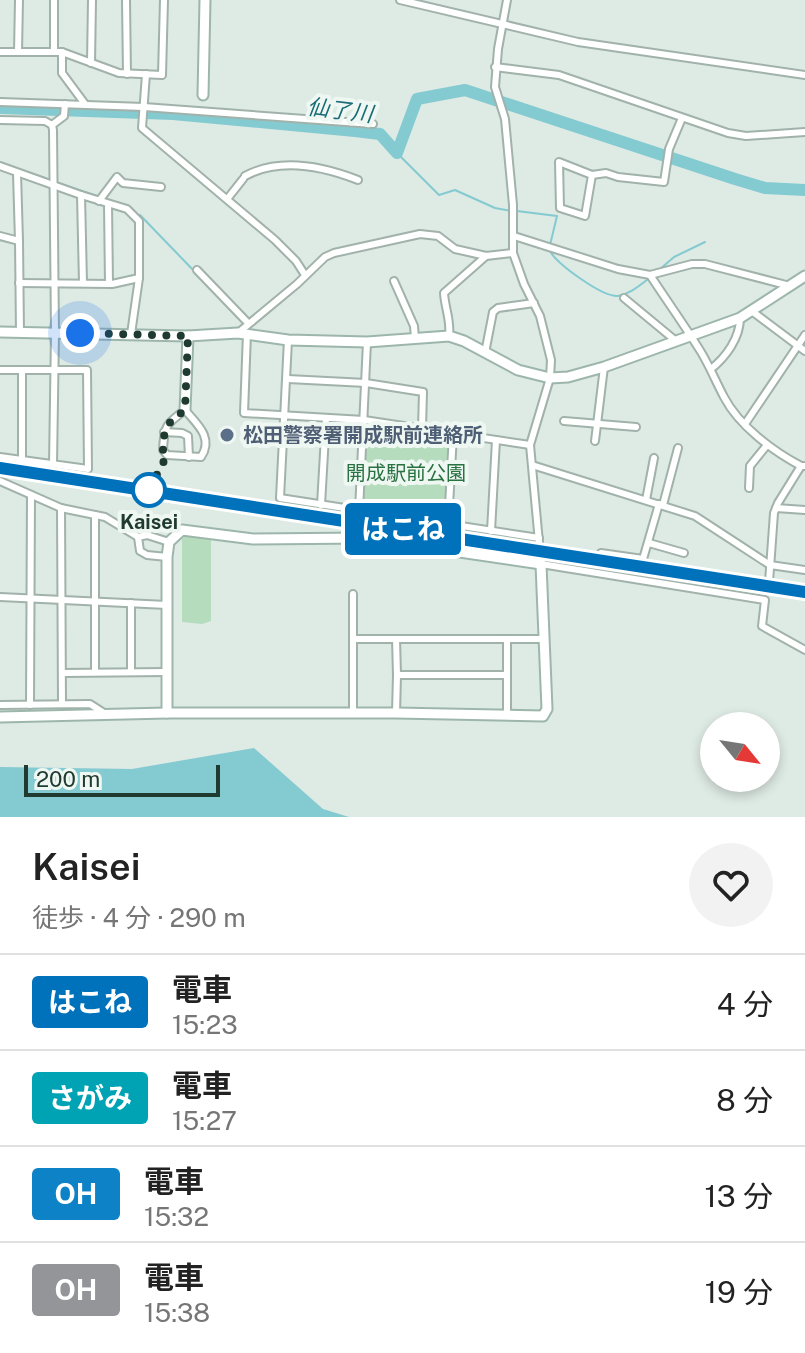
<!DOCTYPE html>
<html lang="ja">
<meta charset="utf-8">
<style>
:root{--surface:#fff;--page:#f2f2f2;--text:#222;--muted:#767676;--line:#e0e0e0}
body{margin:0;font-family:"Public Sans","Noto Sans JP",sans-serif;background:var(--page);color:var(--text);height:100vh;display:flex;flex-direction:column;font-size:30px;white-space:nowrap}
*{box-sizing:border-box;margin:0}
p{font-size:26px;color:var(--muted)}
.icon{flex:none;width:44px;height:44px;fill:none;stroke:currentColor;stroke-width:2;stroke-linecap:round;stroke-linejoin:round}
.map{position:relative;height:817px;overflow:hidden}
.side{display:flex;flex-direction:column;background:var(--surface);flex:1}
.side>*{flex:none}
.badge{padding:0 16px;border-radius:6px;font-size:28px;line-height:52px}
.needle{width:52px;rotate:120deg}
.controls{position:absolute;left:700px;top:712px;display:grid;gap:16px}
.controls a{display:grid;place-items:center;width:80px;height:80px;border-radius:50%;background:var(--surface);box-shadow:0 4px 12px #0003;font-size:40px}
.scale{position:absolute;left:24px;bottom:20px;width:196px;box-sizing:border-box;padding-left:8px;border:4px solid #1f3a31;border-top:0;font-size:22px;line-height:28px;white-space:nowrap;color:#1f3a31;-webkit-text-stroke:6px #eff7f2;paint-order:stroke}
.you{position:absolute;width:40px;height:40px;margin:-20px;border:6px solid #fff;border-radius:50%;background:#1a73e8;box-shadow:0 0 0 12px #1a73e833}
.map>.badge{position:absolute;translate:-50% -50%;box-shadow:0 0 0 4px #fff}
.round{display:grid;place-items:center;flex:none;width:84px;height:84px;border-radius:42px;background:var(--page)}
.summary{display:flex;align-items:center;justify-content:space-between;height:136px;padding:0 32px}
h1{font-size:38px;font-weight:600;line-height:60px}
ul{padding:0;list-style:none}
li{display:flex;align-items:center;gap:24px;height:96px;padding:0 32px;border-top:2px solid var(--line)}
li div{flex:1}
li b{display:block;font-size:30px}
li em{font-style:normal}
li .badge{min-width:88px;font-weight:700;text-align:center}
.map>svg:first-child{display:block}
.green{fill:#b6dcbe}
.water{fill:#84cad1}
.lines{fill:none;stroke-linecap:round;stroke-linejoin:round}
.stream{stroke:#84cad1;stroke-width:2}
.river{stroke:#84cad1;stroke-width:12}
.street-casing{stroke:#a1b2ab;stroke-width:10}
.secondary-casing{stroke:#9db6ac;stroke-width:13}
.street{stroke:#fff;stroke-width:6}
.secondary{stroke:#fff;stroke-width:9}
.rail-casing{stroke:#59766d;stroke-width:5}
.rail{stroke:#eff7f2;stroke-width:2;stroke-dasharray:6;stroke-linecap:butt}
.line-casing{stroke:#fff;stroke-width:18}
.line{stroke:#0072bc;stroke-width:12}
.walk{stroke:#1f3a31;stroke-width:8;stroke-dasharray:0 14.4}
.service-dot{fill:#5c6f8a;stroke:#eff7f2;stroke-width:3}
.stop-dot{fill:#fff;stroke:#0072bc;stroke-width:4}
.labels{text-anchor:middle;dominant-baseline:central;stroke-width:8;stroke-linejoin:round;paint-order:stroke}
.service-label{font-size:20px;font-weight:bold;fill:#4e5e75;stroke:#eff7f2;text-anchor:start}
.park-label{font-size:20px;fill:#297241;stroke:#eff7f2}
.stop-label{font-size:20px;font-weight:bold;fill:#1f3a31;stroke:#eff7f2}
.water-label{font-size:22px;font-style:italic;fill:#196c77;stroke:#eff7f2}
</style>
<div class="map">
<svg width="805" height="817" viewBox="0 0 805 817">
<rect width="100%" height="100%" fill="#deeae4"/>
<g class="green">
<polygon points="365,426 450,437 446,518 440,521 362,510"/>
<polygon points="187,535 211,539 211,621 202,624 182,622 182,539"/>
</g>
<polygon class="water" points="254,748 323,809 349,817 0,817 0,767 132,769"/>
<g class="lines">
<g class="stream">
<polyline points="397,153 439,195 455,190 495,208 511,211"/>
<polyline points="23,171 45,178"/>
<polyline points="61,184 100,197"/>
<polyline points="110,201 128,206"/>
<polyline points="517,211 557,216 550,245"/>
<polyline points="140,215 196,273"/>
<path d="M550,251c7,13 52,46 68,45 13,-2 23,-12 33,-19"/>
<polyline points="659,270 674,257 705,242"/>
</g>
<polyline class="river" points="0,108 173,114 355,131 380,134 397,153 417,99 465,90 735,179 765,188 805,190"/>
<defs>
<g id="street">
<polyline points="126,0 127,74"/>
<polyline points="400,0 578,42 805,75"/>
<polyline points="507,0 498,49 495,87 505,119 513,205 513,253 524,284 540,316 551,360 550,378 530,445 541,564 765,600 762,626 805,650"/>
<polyline points="54,51 54,0"/>
<polyline points="0,52 62,52 119,73 162,75 164,0"/>
<polyline points="18,52 19,0"/>
<polyline points="62,52 62,73 85,104"/>
<polyline points="91,63 92,0"/>
<polyline points="495,67 559,75 728,133 746,136 805,132"/>
<polyline points="146,74 142,128 275,240 296,261 305,275"/>
<polyline points="0,102 144,107 373,124"/>
<polyline points="0,120 45,121 52,125 53,130 55,333 53,465"/>
<polyline points="52,125 64,116 65,104"/>
<polyline points="0,166 81,195 127,209 139,221 139,278 131,334"/>
<polyline points="17,173 19,241"/>
<polyline points="592,175 585,216 560,208 559,162 592,175 606,173 618,177 664,182 669,149 682,118"/>
<path d="M245,176c35,-19 77,-10 113,4"/>
<polyline points="81,195 83,283"/>
<polyline points="228,198 243,179"/>
<polyline points="99,201 117,177 123,183 161,187"/>
<polyline points="108,204 109,284"/>
<polyline points="0,236 19,241 20,333"/>
<path d="M514,236l104,33 32,6c17,26 35,51 51,77 9,15 15,30 23,45 15,29 49,54 77,69h4"/>
<polyline points="197,270 248,323"/>
<polyline points="650,275 692,264 705,264 790,286"/>
<polyline points="394,281 414,326 415,338"/>
<polyline points="19,283 112,284 139,278"/>
<polyline points="624,298 676,341"/>
<polyline points="753,312 805,351"/>
<polyline points="238,333 297,284 325,257 334,253 420,234 438,236 455,249 486,256 513,253"/>
<polyline points="247,333 244,413 364,420 530,445"/>
<path d="M449,336c2,-16 -4,-27 -5,-43l42,-37"/>
<polyline points="288,340 280,498 539,538"/>
<polyline points="485,353 493,312 498,308 534,303"/>
<path d="M711,369c15,-12 29,-31 29,-51"/>
<polyline points="0,370 87,370 88,469 0,457"/>
<polyline points="22,370 22,461"/>
<polyline points="288,379 366,383 423,392 422,428"/>
<path d="M185,410c12,14 29,28 16,47l-34,-2 -4,-5c1,-24 3,-26 22,-40z"/>
<polyline points="564,421 636,427"/>
<polyline points="745,424 805,335"/>
<polyline points="164,432 182,433 188,436 189,457"/>
<polyline points="595,441 604,367"/>
<polyline points="532,465 695,516 770,565 805,570"/>
<polyline points="0,481 61,508 105,517 138,537"/>
<polyline points="749,488 750,466 767,445"/>
<polyline points="646,500 654,458"/>
<polyline points="321,505 326,418"/>
<polyline points="663,505 678,448"/>
<polyline points="61,508 62,704"/>
<polyline points="776,508 805,510"/>
<polyline points="359,511 367,342"/>
<polyline points="95,515 95,672"/>
<polyline points="448,524 453,434"/>
<polyline points="491,531 496,440"/>
<polyline points="649,543 684,553"/>
<polyline points="601,553 643,559 659,504"/>
<polyline points="167,557 147,555 140,551 138,537 147,535 169,542"/>
<polyline points="769,582 774,513 778,503 801,466"/>
<polyline points="0,597 167,605"/>
<polyline points="131,603 131,672"/>
<polyline points="353,639 543,639"/>
<polyline points="396,639 397,675 507,675"/>
<polyline points="63,673 167,672"/>
<polyline points="0,705 90,704 104,713"/>
<polyline points="30,705 31,495"/>
<polyline points="353,712 353,594"/>
<polyline points="396,713 397,675"/>
<polyline points="507,715 507,639"/>
</g>
<g id="secondary">
<polyline points="203,95 205,0"/>
<polyline points="0,332 188,336 238,333 288,340 367,342 449,336 464,341 518,370 550,378 568,377 604,367 740,318 805,276"/>
<polyline points="185,410 188,336"/>
<polygon points="182,530 253,539 364,538 541,564 547,709 543,716 396,713 167,713 167,557 169,542"/>
<polyline points="0,717 167,713"/>
</g>
</defs>
<use href="#street" class="street-casing"/>
<use href="#secondary" class="secondary-casing"/>
<use href="#street" class="street"/>
<use href="#secondary" class="secondary"/>
<defs>
<polyline id="rail" points="0,468 805,592"/>
</defs>
<use href="#rail" class="rail-casing"/>
<use href="#rail" class="rail"/>
</g>
<g class="lines">
<defs>
<polyline id="line" points="0,468 805,592"/>
</defs>
<use href="#line" class="line-casing"/>
<use href="#line" class="line"/>
<path class="walk" d="M80,333l108,3 -3,74c-19,14 -21,16 -22,40l4,5 -18,35"/>
</g>
<circle class="service-dot" cx="227" cy="435" r="8"/>
<circle class="stop-dot" cx="149" cy="490" r="16"/>
<g class="labels">
<g class="service-label">
<text x="243" y="435">松田警察署開成駅前連絡所</text>
</g>
<g class="park-label">
<text x="406" y="473">開成駅前公園</text>
</g>
<g class="stop-label">
<text x="149" y="522">Kaisei</text>
</g>
<g class="water-label">
<text transform="translate(340 110) rotate(7)">仙了川</text>
</g>
</g>
</svg>
<div class="controls">
<a><svg class="needle" viewBox="-14 -14 28 28"><path d="M0-13l5 13h-10z" fill="#e53935"/><path d="M0 13l5-13h-10z" fill="#767676"/></svg></a>
</div>
<div class="scale">200 m</div>
<div class="you" style="left:80px;top:333px"></div>
<b class="badge" style="left:403px;top:529px;background:#0072bc;color:#fff">はこね</b>
</div>
<section class="side">
<div class="summary"><div><h1>Kaisei</h1><p>徒歩 · 4 分 · 290 m</p></div><a class="round"><svg class="icon" aria-label="heart" viewBox="0 0 24 24"><path d="M12 20l-8-8c-3-5 5-10 8-4 3-6 11-1 8 4z"/></svg></a></div>
<ul>
<li><span class="badge" style="background:#0072bc;color:#fff">はこね</span><div><b>電車</b><p>15:23</p></div><em>4 分</em></li>
<li><span class="badge" style="background:#00a3b4;color:#fff">さがみ</span><div><b>電車</b><p>15:27</p></div><em>8 分</em></li>
<li><span class="badge" style="background:#0d82c7;color:#fff">OH</span><div><b>電車</b><p>15:32</p></div><em>13 分</em></li>
<li><span class="badge" style="background:#939598;color:#fff">OH</span><div><b>電車</b><p>15:38</p></div><em>19 分</em></li>
</ul>
</section>
